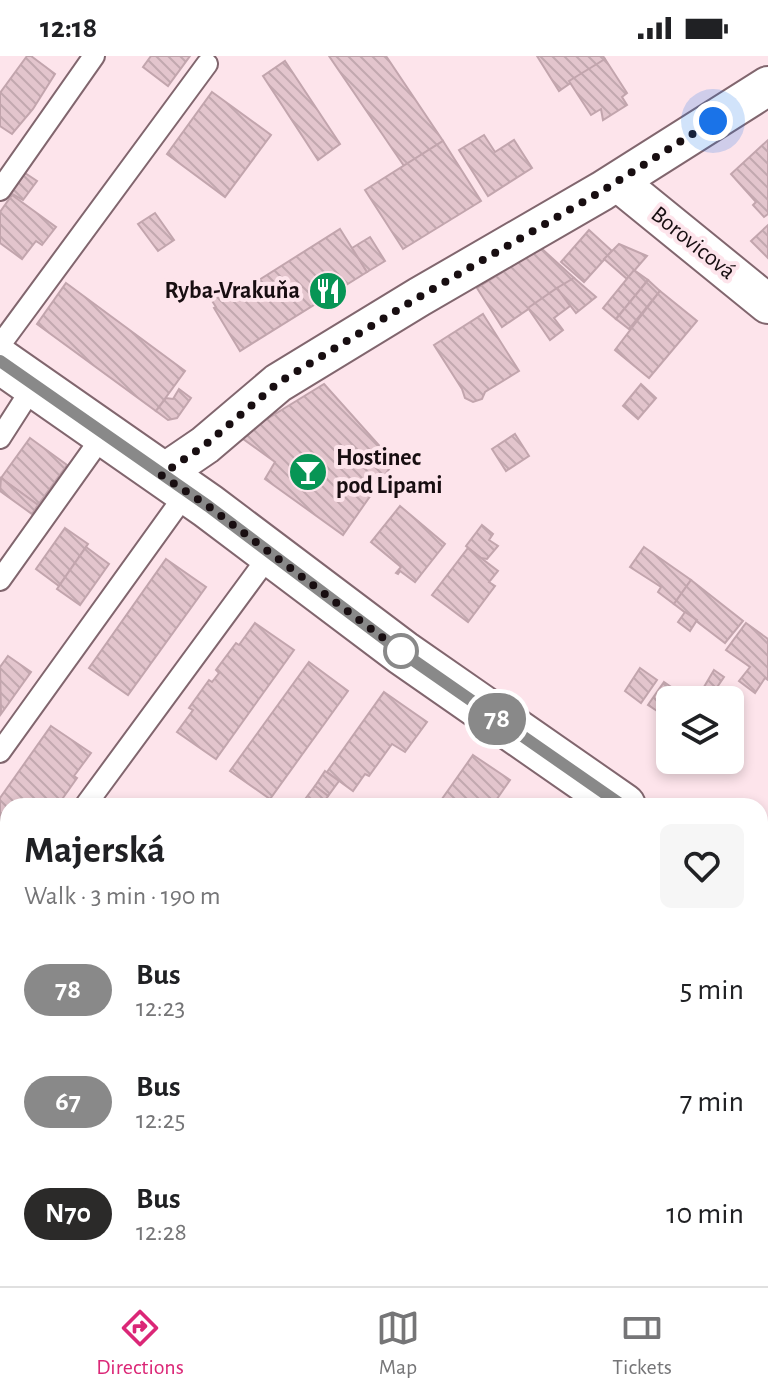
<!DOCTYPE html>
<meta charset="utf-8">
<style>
:root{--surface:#fff;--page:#f6f6f6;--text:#202124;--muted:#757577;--line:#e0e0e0;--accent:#db2777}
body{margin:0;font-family:"Alegreya Sans",sans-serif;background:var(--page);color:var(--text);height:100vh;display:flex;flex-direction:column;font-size:30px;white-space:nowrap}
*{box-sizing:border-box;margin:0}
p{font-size:26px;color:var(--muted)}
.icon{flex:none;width:44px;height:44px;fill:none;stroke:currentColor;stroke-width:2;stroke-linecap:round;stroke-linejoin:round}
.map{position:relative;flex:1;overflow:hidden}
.sheet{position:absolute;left:0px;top:742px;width:768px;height:488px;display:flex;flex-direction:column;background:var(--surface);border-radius:24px 24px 0 0;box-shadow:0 4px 12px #0003}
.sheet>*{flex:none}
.badge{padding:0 16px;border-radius:26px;font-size:28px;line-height:52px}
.tools{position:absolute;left:656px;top:630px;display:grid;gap:16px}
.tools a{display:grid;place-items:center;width:88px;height:88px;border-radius:12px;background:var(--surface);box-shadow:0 4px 12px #0003;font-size:40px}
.you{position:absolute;width:40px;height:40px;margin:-20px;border:6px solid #fff;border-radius:50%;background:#1a73e8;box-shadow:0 0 0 12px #1a73e833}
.map>.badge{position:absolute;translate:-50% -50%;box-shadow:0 0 0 4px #fff}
.round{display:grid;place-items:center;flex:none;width:84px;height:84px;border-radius:12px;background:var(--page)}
.overview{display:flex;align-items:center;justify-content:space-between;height:136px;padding:0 24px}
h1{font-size:38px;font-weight:600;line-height:60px}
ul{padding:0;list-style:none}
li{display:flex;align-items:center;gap:24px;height:112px;padding:0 24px}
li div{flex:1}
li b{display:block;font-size:30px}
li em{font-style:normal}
li .badge{min-width:88px;font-weight:700;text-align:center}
.status{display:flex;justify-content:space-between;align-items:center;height:56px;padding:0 40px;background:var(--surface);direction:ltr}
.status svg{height:22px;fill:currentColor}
.dock{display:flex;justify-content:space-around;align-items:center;height:112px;border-top:2px solid var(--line);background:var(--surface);font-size:22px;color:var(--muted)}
.dock a{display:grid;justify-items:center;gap:4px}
.dock .selected{color:var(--accent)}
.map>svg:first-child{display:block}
.building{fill:url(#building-back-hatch);stroke:#c2a5ad;stroke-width:2}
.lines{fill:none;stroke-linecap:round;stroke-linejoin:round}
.lane-casing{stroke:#81666e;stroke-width:24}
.street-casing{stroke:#81666e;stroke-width:42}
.secondary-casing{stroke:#81666e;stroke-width:48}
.lane{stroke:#fff;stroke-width:20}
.street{stroke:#fff;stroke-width:38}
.secondary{stroke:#fff;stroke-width:44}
.line-casing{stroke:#fff;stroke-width:18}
.line{stroke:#898989;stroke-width:12}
.walk{stroke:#180e11;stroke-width:8;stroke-dasharray:0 14.4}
.stop-dot{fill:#fff;stroke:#898989;stroke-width:4}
.labels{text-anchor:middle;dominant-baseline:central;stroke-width:8;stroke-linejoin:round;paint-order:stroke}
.street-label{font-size:24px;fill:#180e11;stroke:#fde4eb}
.poi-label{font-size:24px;font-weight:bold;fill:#180e11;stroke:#fde4eb;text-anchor:end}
</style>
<div class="status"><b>12:18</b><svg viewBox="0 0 49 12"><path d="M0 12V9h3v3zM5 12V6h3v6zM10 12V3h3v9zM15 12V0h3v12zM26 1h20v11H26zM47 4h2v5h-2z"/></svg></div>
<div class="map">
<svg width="768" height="1230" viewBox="0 0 768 1230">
<defs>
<pattern id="building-back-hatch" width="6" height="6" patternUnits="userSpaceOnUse" patternTransform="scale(2)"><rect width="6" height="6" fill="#e3c5cd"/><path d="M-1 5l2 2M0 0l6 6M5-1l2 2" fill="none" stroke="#c2a8af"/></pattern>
</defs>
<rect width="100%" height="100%" fill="#fde4eb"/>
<g class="building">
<polygon points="27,0 31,0 55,18 33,53 12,78 0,70 0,37"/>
<polygon points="151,0 190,0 168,30 143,11"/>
<polygon points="329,0 386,0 443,85 404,110"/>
<polygon points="537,0 603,0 605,3 559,35"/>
<polygon points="605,3 627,37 622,41 627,49 603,64 601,53 591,59 569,25"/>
<polygon points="285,5 340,88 318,104 263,20"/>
<polygon points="212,36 271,79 225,141 167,98"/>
<polygon points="484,79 495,96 514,84 532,112 488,140 459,94"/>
<polygon points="768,84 768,158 764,161 753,149 756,146 731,118"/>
<polygon points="443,85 481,145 403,193 365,134"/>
<polygon points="25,117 37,125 23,144 10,137"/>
<polygon points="12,139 56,171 42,189 36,185 22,203 0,187 0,156"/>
<polygon points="155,157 174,184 158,195 138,168"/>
<polygon points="768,169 768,202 751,185"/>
<polygon points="340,173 367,216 240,295 214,252 216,251 209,240 229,229 235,239"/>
<polygon points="589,174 612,195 584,226 561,206"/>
<polygon points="370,181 385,205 367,216 352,192"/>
<polygon points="619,188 647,200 627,223 604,203"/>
<polygon points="541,192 574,222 502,271 477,232"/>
<polygon points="634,214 648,224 616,263 603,252"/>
<polygon points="574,222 596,241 576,257 557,232"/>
<polygon points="648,224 660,235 629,273 616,263"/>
<polygon points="66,227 185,315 156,355 37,268"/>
<polygon points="557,232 570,250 554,262 563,274 550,284 528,252"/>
<polygon points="660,235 697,265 649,322 615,294"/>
<polygon points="483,258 519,315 485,336 482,343 473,346 465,342 462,333 434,289"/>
<polygon points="324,328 394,406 343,479 265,423 275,406 239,380"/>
<polygon points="641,328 656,342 638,363 623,350"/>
<polygon points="179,333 191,342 177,362 168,364 156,355 166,342 173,343"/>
<polygon points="515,378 529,400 506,415 492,393"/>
<polygon points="30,382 67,409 38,449 1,422"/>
<polygon points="1,422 38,449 32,458 0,435"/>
<polygon points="400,450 445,488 415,526 400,515 398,518 396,517 401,511 371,486"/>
<polygon points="482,469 493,478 489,484 498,490 487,503 481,502 466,490"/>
<polygon points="65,472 88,488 59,530 36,513"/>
<polygon points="86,491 109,508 80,549 57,533"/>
<polygon points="644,491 691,524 674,548 658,536 661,531 630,511"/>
<polygon points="468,492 498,515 489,526 495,530 468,566 432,539"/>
<polygon points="166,503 206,531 128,639 89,612"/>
<polygon points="691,524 743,565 725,587 674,548"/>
<polygon points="685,556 697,564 690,575 678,566"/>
<polygon points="255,567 294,594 216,703 177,676 193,654 189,652 209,624 212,626 219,617 216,614 236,587 239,589"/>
<polygon points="746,567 768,583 768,624 765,622 755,637 739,625 750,611 726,594"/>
<polygon points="8,600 31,616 1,658 0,611"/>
<polygon points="309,606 348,635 270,743 230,715"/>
<polygon points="640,612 657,624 641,647 625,635"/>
<polygon points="714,614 724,621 713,637 704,631"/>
<polygon points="664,626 680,637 676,644 670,644 670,652 665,660 648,649"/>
<polygon points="384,636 427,666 405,696 392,688 369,720 365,718 353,735 327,716"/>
<polygon points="51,670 91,697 74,720 77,722 58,749 55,747 53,750 8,750 8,803 0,798 0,742"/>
<polygon points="473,699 510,724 492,750 437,750"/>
<polygon points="325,715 339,725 328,740 315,730"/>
<polygon points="315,730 328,740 321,750 300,750"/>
<polygon points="768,967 768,997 760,992 760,978"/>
<polygon points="760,992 768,997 768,1050 764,1055 760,1052"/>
<polygon points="0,1005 8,1010 8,1034 3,1043 0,1041"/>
<polygon points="768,1094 768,1123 760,1135 760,1106"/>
</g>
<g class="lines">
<defs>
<g id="lane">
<polyline points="0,134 94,0"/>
<polyline points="0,289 207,8"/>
<polyline points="0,382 34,329"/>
<polyline points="0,524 104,378"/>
<polyline points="0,696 187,436"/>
<polyline points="85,750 271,497"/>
</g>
<g id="street">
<polyline points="618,126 768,248"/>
<polyline points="161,419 205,389 278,327 419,241 602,135 768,30"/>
</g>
<g id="secondary">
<polyline points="0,305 208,450 403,597 623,750"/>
<polyline points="760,848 768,854"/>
</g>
</defs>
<use href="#lane" class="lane-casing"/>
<use href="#street" class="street-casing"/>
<use href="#secondary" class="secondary-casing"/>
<use href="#lane" class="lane"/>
<use href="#street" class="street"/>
<use href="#secondary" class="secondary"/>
</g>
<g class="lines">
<defs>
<polyline id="line" points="0,305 208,450 403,597 623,750"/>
</defs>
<use href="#line" class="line-casing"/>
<use href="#line" class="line"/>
<polyline class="walk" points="401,595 403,597 208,450 161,419 205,389 278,327 419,241 602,135 713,65"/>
</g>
<defs>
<symbol id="restaurant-disc" viewBox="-11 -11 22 22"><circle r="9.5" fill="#079555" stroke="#fde4eb"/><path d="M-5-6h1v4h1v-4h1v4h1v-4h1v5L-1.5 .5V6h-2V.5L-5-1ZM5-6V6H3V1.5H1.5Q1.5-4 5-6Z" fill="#fff"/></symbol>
<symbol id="bar-disc" viewBox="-11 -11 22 22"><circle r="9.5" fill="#079555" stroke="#fde4eb"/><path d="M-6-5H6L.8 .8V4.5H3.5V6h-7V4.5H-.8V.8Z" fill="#fff"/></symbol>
</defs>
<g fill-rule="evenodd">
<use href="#restaurant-disc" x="306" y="213" width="44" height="44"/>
<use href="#bar-disc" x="286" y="394" width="44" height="44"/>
</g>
<circle class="stop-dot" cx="401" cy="595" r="16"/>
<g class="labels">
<g class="street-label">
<text transform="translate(693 187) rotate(39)">Borovicová</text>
</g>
<g class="poi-label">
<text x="300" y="235">Ryba-Vrakuňa</text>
<text x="336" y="402" text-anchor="start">Hostinec<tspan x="336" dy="28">pod Lipami</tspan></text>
</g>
</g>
</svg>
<div class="tools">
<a><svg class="icon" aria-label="layers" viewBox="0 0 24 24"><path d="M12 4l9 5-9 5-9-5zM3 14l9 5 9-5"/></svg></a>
</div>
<div class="you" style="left:713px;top:65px"></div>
<b class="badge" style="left:497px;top:663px;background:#898989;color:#fff">78</b>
<section class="sheet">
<div class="overview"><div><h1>Majerská</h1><p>Walk · 3 min · 190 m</p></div><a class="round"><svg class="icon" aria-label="heart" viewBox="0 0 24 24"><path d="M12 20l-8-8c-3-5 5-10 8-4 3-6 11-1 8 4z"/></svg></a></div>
<ul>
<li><span class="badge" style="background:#898989;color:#fff">78</span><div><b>Bus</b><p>12:23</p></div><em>5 min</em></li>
<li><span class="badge" style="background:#898989;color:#fff">67</span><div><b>Bus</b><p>12:25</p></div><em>7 min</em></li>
<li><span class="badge" style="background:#2b2a29;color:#fff">N70</span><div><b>Bus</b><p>12:28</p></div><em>10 min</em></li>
</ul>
</section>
</div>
<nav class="dock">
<a class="selected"><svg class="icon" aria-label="directions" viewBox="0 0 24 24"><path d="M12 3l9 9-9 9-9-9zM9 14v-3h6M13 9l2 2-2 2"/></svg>Directions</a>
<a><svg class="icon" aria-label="map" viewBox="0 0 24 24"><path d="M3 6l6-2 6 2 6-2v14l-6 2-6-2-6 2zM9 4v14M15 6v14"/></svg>Map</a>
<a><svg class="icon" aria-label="tickets" viewBox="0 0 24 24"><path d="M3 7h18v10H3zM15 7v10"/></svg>Tickets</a>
</nav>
